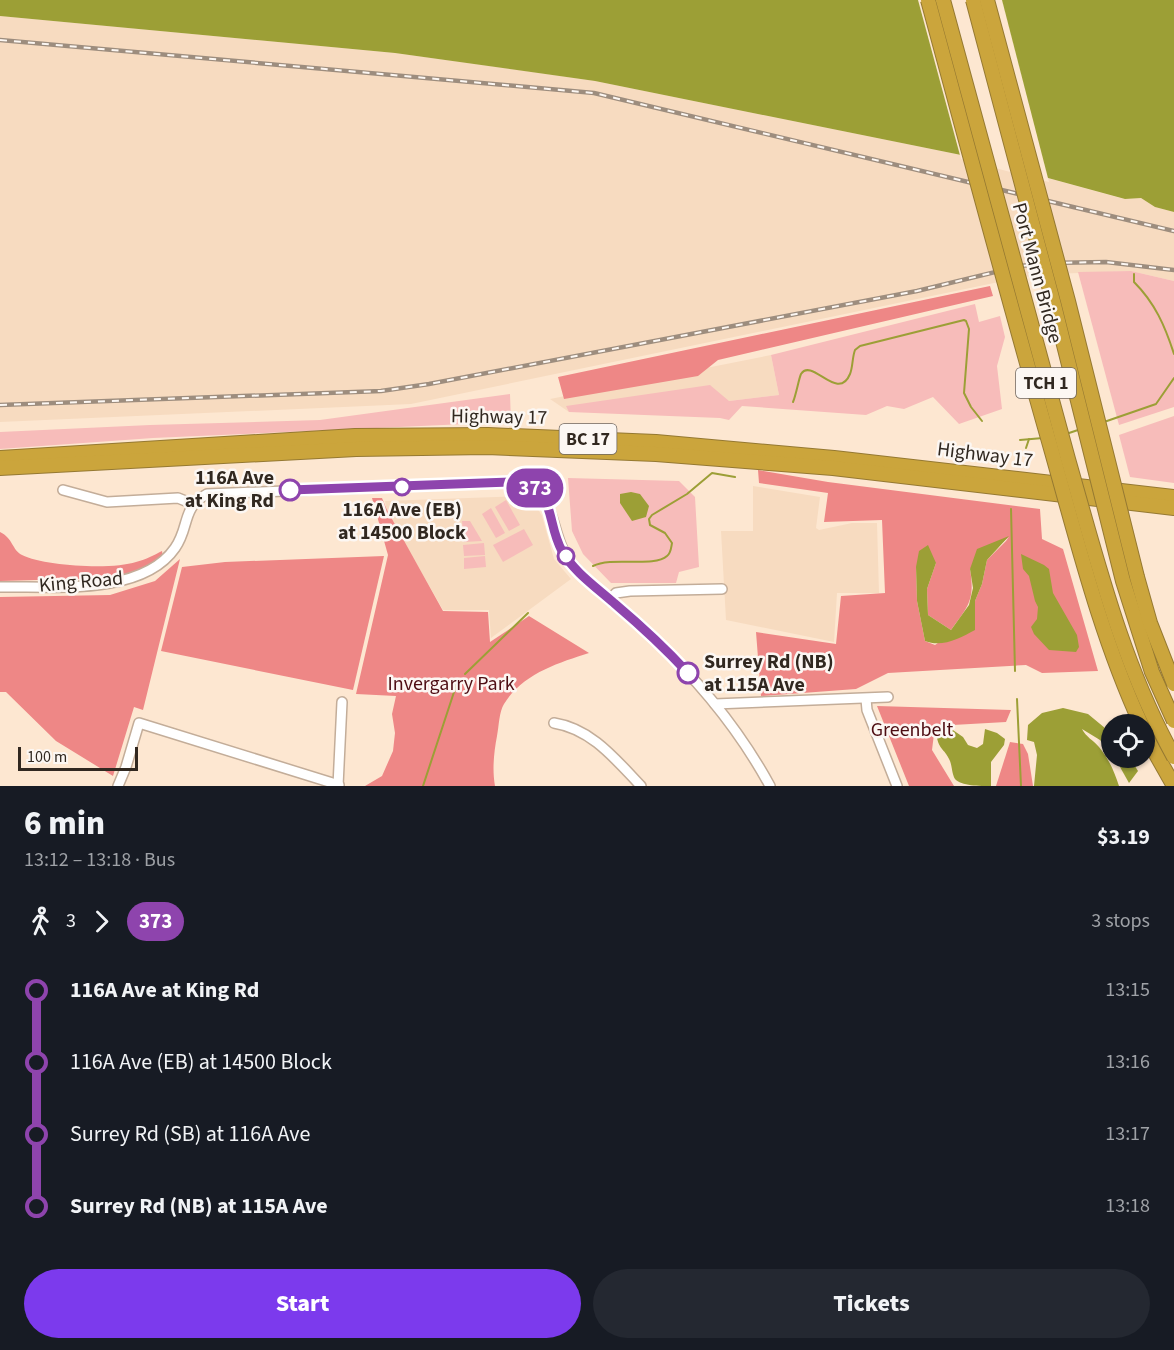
<!DOCTYPE html>
<meta charset="utf-8">
<style>
:root{--surface:#171b24;--page:#242831;--text:#f1f3f6;--muted:#9ea1a6;--accent:#7c3aed}
body{margin:0;font-family:"Source Sans 3",sans-serif;background:var(--page);color:var(--text);height:100vh;display:flex;flex-direction:column;font-size:22px;white-space:nowrap}
*{box-sizing:border-box;margin:0}
p{font-size:20px;color:var(--muted)}
.icon{flex:none;width:33px;height:33px;fill:none;stroke:currentColor;stroke-width:2;stroke-linecap:round;stroke-linejoin:round}
.map{position:relative;height:786px;overflow:hidden}
.details{display:flex;flex-direction:column;background:var(--surface);flex:1}
.details>*{flex:none}
.badge{padding:0 12px;border-radius:20px;font-size:21px;line-height:39px}
.buttons{position:absolute;left:1101px;top:714px;display:grid;gap:12px}
.buttons a{display:grid;place-items:center;width:54px;height:54px;border-radius:50%;background:var(--surface);box-shadow:0 2px 4px #0004;font-size:30px}
.scale{position:absolute;left:18px;bottom:15px;width:120px;box-sizing:border-box;padding-left:6px;border:3px solid #312820;border-top:0;font-size:16px;line-height:21px;white-space:nowrap;color:#312820;-webkit-text-stroke:4px #fcf7f3;paint-order:stroke}
.map>.badge{position:absolute;translate:-50% -50%;box-shadow:0 0 0 3px #fff}
.legs{display:flex;align-items:center;gap:9px;height:66px;padding:0 24px;font-size:20px}
.legs p{margin-inline-start:auto}
.summary{display:flex;align-items:center;justify-content:space-between;height:102px;padding:0 24px}
h1{font-size:33px;font-weight:800;line-height:45px}
.primary-button{display:flex;gap:12px;margin-top:auto;padding:12px 24px}
.primary-button a{flex:1;height:69px;border-radius:36px;background:var(--accent);color:#fff;font-size:24px;font-weight:800;line-height:69px;text-align:center}
.primary-button a+a{background:var(--page);color:var(--text)}
ul{padding:0 24px;list-style:none}
li{display:flex;align-items:center;gap:21px;height:72px;font-size:22px}
li i{display:grid;place-items:center;width:9px;height:100%;margin:0 8px;background:currentColor}
li i::after{content:'';width:15px;height:15px;margin:-8px;border:4px solid;border-radius:50%;background:var(--surface)}
li p{margin-inline-start:auto}
li:first-child i{background:linear-gradient(#0000 50%,currentColor 0)}
li:last-child i{background:linear-gradient(currentColor 50%,#0000 0)}
.map>svg:first-child{display:block}
.built{fill:#f7dbc0}
.green{fill:#f7bcba}
.forest{fill:#ee8786;fill-rule:evenodd}
.water{fill:#9c9f36}
.pier{fill:#fde7d1}
.lines{fill:none;stroke-linecap:round;stroke-linejoin:round}
.stream{stroke:#9c9f36;stroke-width:2}
.minor-casing{stroke:#c3ad99;stroke-width:12}
.highway-casing{stroke:#957932;stroke-width:16}
.minor{stroke:#fff;stroke-width:9}
.highway{stroke:#cba53c;stroke-width:14}
.rail-casing{stroke:#9d8d7e;stroke-width:4.5}
.rail{stroke:#fcf7f3;stroke-width:2;stroke-dasharray:7;stroke-linecap:butt}
.highway-bridge-casing{stroke:#957932;stroke-width:16;stroke-linecap:butt}
.highway-bridge{stroke:#cba53c;stroke-width:14}
.line-1-casing{stroke:#fff;stroke-width:14}
.line-1{stroke:#8e44ad;stroke-width:9}
.stop-1-dot{fill:#fff;stroke:#8e44ad;stroke-width:3}
.labels{text-anchor:middle;dominant-baseline:central;stroke-width:5;stroke-linejoin:round;paint-order:stroke}
.shield{fill:#fcf7f3;stroke:#6e665f;stroke-width:1.5}
.shield-label{font-size:18px;font-weight:bold;fill:#312820}
.street-label{font-size:20px;fill:#312820;stroke:#fcf7f3}
.stop-label{font-size:20px;font-weight:bold;fill:#312820;stroke:#fcf7f3;text-anchor:end}
.park-label{font-size:20px;fill:#4e0e13;stroke:#fcf7f3}
</style>
<div class="map">
<svg width="1174" height="786" viewBox="0 0 1174 786">
<rect width="100%" height="100%" fill="#fde7d1"/>
<g class="built">
<polygon points="0,16 395,53 497,67 595,81 971,157 1124,199 1141,198 1155,207 1174,212 1174,281 1131,271 1053,274 1023,277 411,404 0,422"/>
<polygon points="771,355 779,395 729,401 569,412 550,399"/>
<polygon points="753,486 820,497 816,528 819,530 852,523 877,523 879,593 837,593 834,642 726,620 721,531 753,531"/>
<polygon points="523,496 532,499 542,516 554,559 571,579 491,638 489,610 443,610 387,512 385,501"/>
</g>
<g class="green">
<polygon points="1131,271 1174,281 1174,407 1119,425 1078,272"/>
<polygon points="975,304 979,322 1000,316 1005,337 997,366 1002,409 959,424 933,397 904,409 887,406 866,415 742,406 729,420 720,418 569,412 566,406 710,385 729,401 779,395 771,355"/>
<polygon points="510,394 511,422 153,438 0,449 0,432 150,425 320,420"/>
<polygon points="1174,416 1174,483 1130,477 1119,435"/>
<polygon points="568,478 679,481 695,497 699,567 679,572 676,583 611,583 583,554 572,531"/>
<polygon points="506,500 520,525 509,531 495,507"/>
<polygon points="491,508 505,533 496,538 482,514"/>
<polygon points="462,521 470,521 482,541 464,542"/>
<polygon points="524,529 533,545 503,562 493,545"/>
<polygon points="484,543 485,555 464,556 463,545"/>
<polygon points="485,556 486,567 464,569 464,558"/>
</g>
<g class="forest">
<polygon points="990,286 993,296 718,360 698,376 564,399 558,377"/>
<path d="M758,470l70,12 212,27 2,30 21,10 35,122 -56,2 -16,-8 -138,8 -32,16 -95,7 -5,-64 80,12 5,-48 44,-3 -3,-73 -58,2 4,-29 -69,-10zM1009,537l-3,4 -19,19 -5,24 -7,17 -1,17 -39,27 -10,-4 -8,-40 -1,-34 20,-4 -9,26 1,26 23,15c18,-25 24,-30 19,-61z"/>
<path d="M372,498h10l5,12 56,101 45,1 2,30 39,-26 60,37c-31,10 -67,21 -85,51 -5,8 -5,22 -7,32 -3,16 -5,33 -2,50h-130l17,-10 11,-25 2,-18 -3,-19 4,-18 -40,-2 32,-139z"/>
<path d="M0,532c13,6 12,18 22,23 22,11 90,15 114,7 9,-2 18,-7 26,-11l1,6 -23,13 -29,8 -111,3z"/>
<polygon points="384,556 353,690 161,651 182,567 225,562"/>
<polygon points="180,559 143,710 134,707 113,776 56,741 6,692 0,692 0,597 110,595 155,581"/>
<polygon points="877,706 1011,710 1006,722 935,726 932,750 954,786 909,786"/>
<polygon points="1010,742 1023,744 1028,754 1033,786 996,786"/>
</g>
<g class="water">
<polygon points="0,0 1174,0 1174,212 1155,207 1141,198 1125,199 971,157 595,81 395,53 0,16"/>
<polygon points="631,492 640,494 649,506 646,517 632,521 620,503 620,494"/>
<path d="M1009,536l-22,24 -5,24 -7,17v29c-15,8 -33,18 -50,11l-8,-40 -1,-34 3,-16 9,-6 8,18 -9,26 1,26 23,15 18,-25 4,-17 -3,-19 7,-20z"/>
<polygon points="1021,554 1044,565 1049,569 1053,593 1077,635 1079,647 1076,652 1049,650 1034,634 1031,627 1037,619 1038,607 1035,601 1029,576 1023,569"/>
<path d="M1063,708l25,6 23,19v20l-11,-13 -18,-11c4,8 11,11 17,18 10,12 15,24 20,39h-85l3,-31 -3,-13 -7,-2 1,-15 14,-12z"/>
<path d="M950,728l13,9 5,8 9,3 6,-4 2,-15 12,4 8,6 -1,6 -13,17v24c-11,0 -30,0 -36,-7 -3,-5 -3,-13 -5,-18 -6,-14 -12,-10 -14,-30z"/>
<polygon points="1115,758 1130,758 1138,771 1129,783"/>
</g>
<polygon class="pier" points="918,0 1002,0 1049,182 961,159"/>
<g class="lines">
<g class="stream">
<path d="M1134,274v8c21,21 31,44 40,72"/>
<path d="M793,402c3,-7 6,-24 8,-28 11,-17 37,29 49,0 3,-7 2,-16 5,-24l5,-4 104,-26 2,1 3,8 -5,64 7,14 11,14"/>
<polyline points="1104,422 1156,404 1174,378"/>
<polyline points="1066,434 1081,429"/>
<polyline points="1020,440 1043,438"/>
<polyline points="1026,448 1029,439"/>
<polyline points="1011,509 1015,671"/>
<path d="M593,566c19,-10 61,2 74,-10 4,-3 4,-8 5,-13l-7,-10 -15,-8 -1,-6 3,-4 35,-21 25,-21 23,4"/>
<polyline points="465,674 528,613"/>
<polyline points="1017,699 1021,786"/>
<polyline points="423,786 457,683"/>
</g>
<defs>
<g id="minor">
<polyline points="63,490 107,502 178,498 193,504"/>
<path d="M0,587c52,-1 142,9 175,-39 15,-21 6,-40 32,-54l306,-12c49,7 33,52 60,83 24,27 55,49 81,74 46,43 86,92 116,147"/>
<polyline points="610,599 616,593 630,591 722,589"/>
<polyline points="866,699 867,710 897,786"/>
<polyline points="715,704 888,697"/>
<path d="M554,723c38,6 62,37 87,63"/>
<polyline points="118,786 126,767 139,723 339,785"/>
<polyline points="338,786 342,702"/>
</g>
<g id="highway">
<polyline points="0,458 355,436 488,435 656,442 834,458 1174,497"/>
<polyline points="0,468 356,449 487,447 656,454 833,468 1174,508"/>
<polyline points="1144,733 1174,786"/>
</g>
</defs>
<use href="#minor" class="minor-casing"/>
<use href="#highway" class="highway-casing"/>
<use href="#minor" class="minor"/>
<use href="#highway" class="highway"/>
<defs>
<g id="rail">
<polyline points="0,40 594,93 1174,231"/>
<polyline points="0,405 381,391 429,384 917,291 1020,266 1048,263 1106,262 1174,270"/>
</g>
</defs>
<use href="#rail" class="rail-casing"/>
<use href="#rail" class="rail"/>
<defs>
<g id="highway-bridge">
<path d="M928,0c41,151 81,302 124,452 26,92 49,185 89,272"/>
<path d="M943,0c41,153 82,306 125,459 29,101 54,205 106,298"/>
<polyline points="973,0 1054,305 1123,581 1152,672 1174,721"/>
<polyline points="987,0 1068,301 1137,577 1150,623 1174,684"/>
</g>
</defs>
<use href="#highway-bridge" class="highway-bridge-casing"/>
<use href="#highway-bridge" class="highway-bridge"/>
</g>
<g class="lines">
<defs>
<path id="line-1" d="M290,490l223,-8c45,7 32,38 49,69 12,21 34,36 52,52 26,22 51,45 74,70"/>
</defs>
<use href="#line-1" class="line-1-casing"/>
<use href="#line-1" class="line-1"/>
</g>
<g class="stop-1-dot">
<circle cx="402" cy="487" r="8"/>
<circle cx="290" cy="490" r="10"/>
<circle cx="566" cy="556" r="8"/>
<circle cx="688" cy="673" r="10"/>
</g>
<g class="labels">
<g class="shield">
<rect x="1016" y="368" width="60" height="30" rx="4.5"/>
<rect x="559.5" y="424" width="57" height="30" rx="4.5"/>
</g>
<g class="shield-label">
<text x="1046" y="383">TCH 1</text>
<text x="588" y="439">BC 17</text>
</g>
<g class="street-label">
<text transform="translate(1037 273) rotate(75)">Port Mann Bridge</text>
<text transform="translate(499 417) rotate(1)">Highway 17</text>
<text transform="translate(985 455) rotate(7)">Highway 17</text>
<text transform="translate(81 582) rotate(-5)">King Road</text>
</g>
<g class="stop-label">
<text x="274" y="478">116A Ave<tspan x="274" dy="23">at King Rd</tspan></text>
<text x="402" y="510" text-anchor="middle">116A Ave (EB)<tspan x="402" dy="23">at 14500 Block</tspan></text>
<text x="704" y="662" text-anchor="start">Surrey Rd (NB)<tspan x="704" dy="23">at 115A Ave</tspan></text>
</g>
<g class="park-label">
<text x="451" y="684">Invergarry Park</text>
<text x="912" y="730">Greenbelt</text>
</g>
</g>
</svg>
<div class="buttons">
<a><svg class="icon" aria-label="locate" viewBox="0 0 24 24"><circle cx="12" cy="12" r="6"/><path d="M12 2v4M12 18v4M2 12h4M18 12h4"/></svg></a>
</div>
<div class="scale">100 m</div>
<b class="badge" style="left:535px;top:488px;background:#8e44ad;color:#fff">373</b>
</div>
<section class="details">
<div class="summary"><div><h1>6 min</h1><p>13:12 – 13:18 · Bus</p></div><b>$3.19</b></div>
<div class="legs"><svg class="icon" aria-label="walk" viewBox="0 0 24 24"><circle cx="13" cy="4" r="2"/><path d="M13 8l-2 6 4 7M11 14l-3 7M7 12l3-4h3l4 4"/></svg>3<svg class="icon" aria-label="forward" viewBox="0 0 24 24"><path d="M9 5l7 7-7 7"/></svg><b class="badge" style="background:#8e44ad;color:#fff">373</b><p>3 stops</p></div>
<ul>
<li><i style="color:#8e44ad"></i><b>116A Ave at King Rd</b><p>13:15</p></li>
<li><i style="color:#8e44ad"></i><span>116A Ave (EB) at 14500 Block</span><p>13:16</p></li>
<li><i style="color:#8e44ad"></i><span>Surrey Rd (SB) at 116A Ave</span><p>13:17</p></li>
<li><i style="color:#8e44ad"></i><b>Surrey Rd (NB) at 115A Ave</b><p>13:18</p></li>
</ul>
<div class="primary-button"><a>Start</a><a>Tickets</a></div>
</section>
